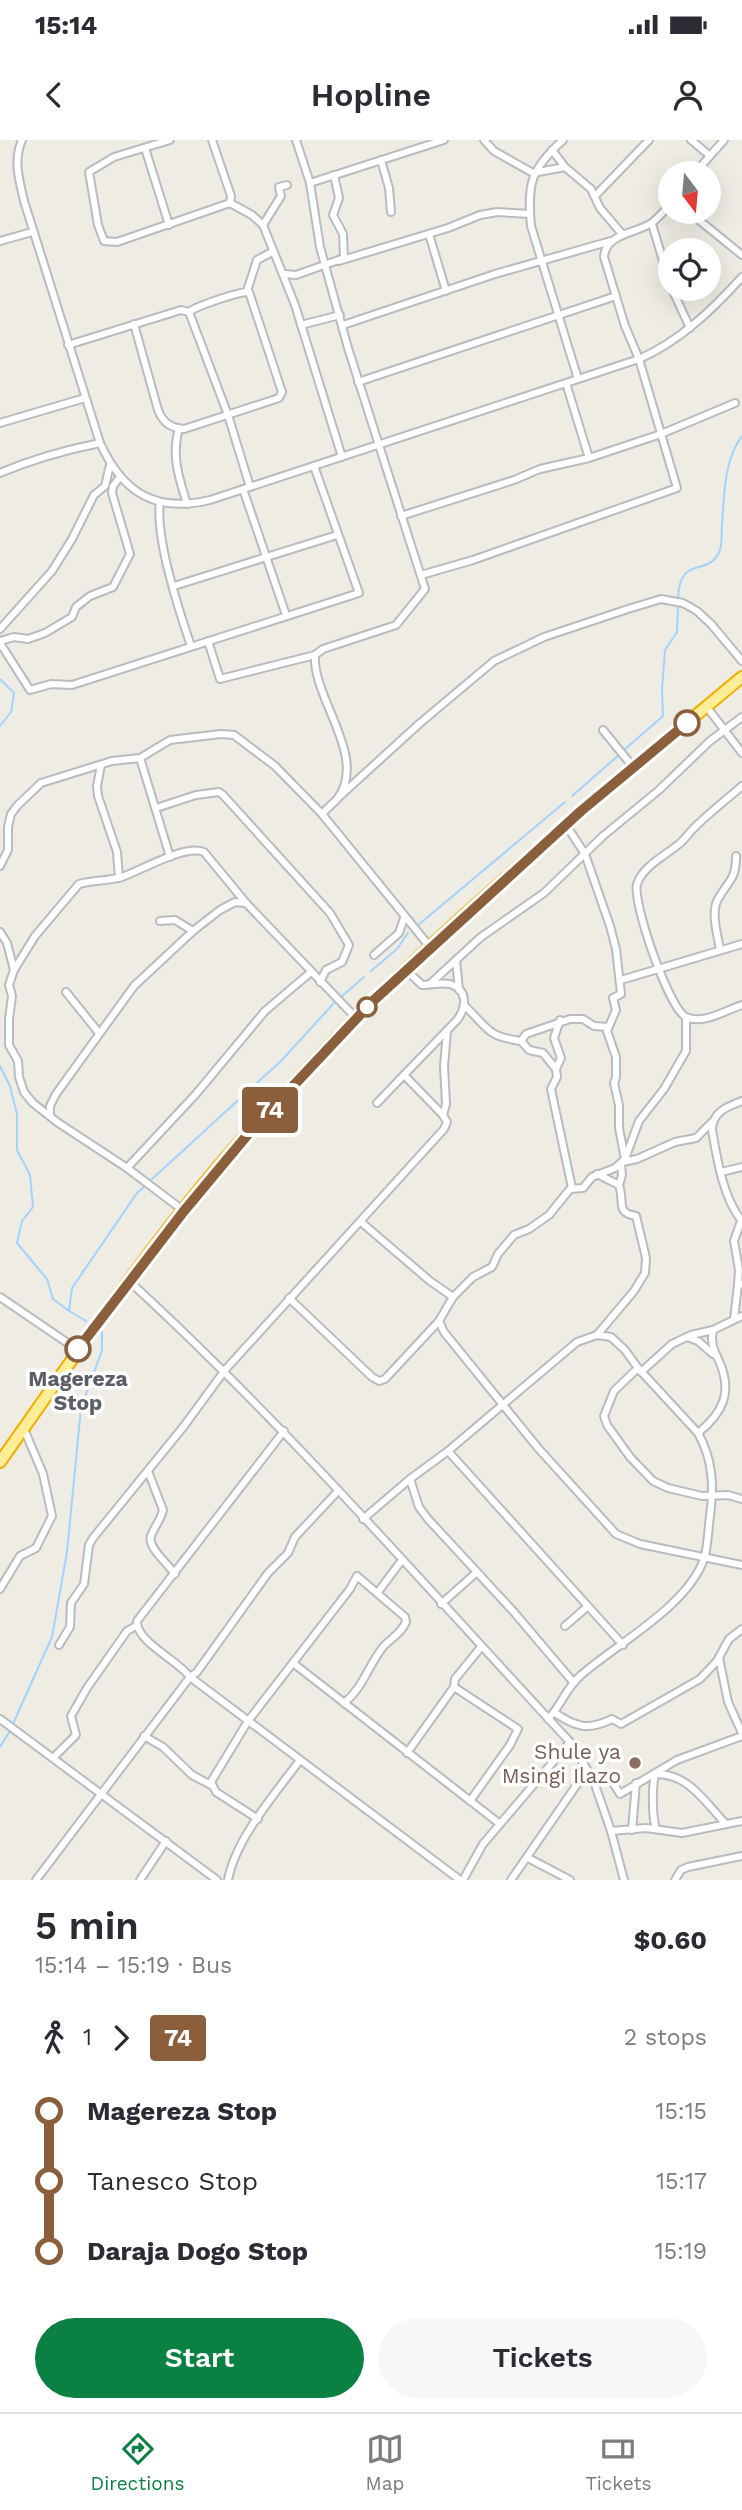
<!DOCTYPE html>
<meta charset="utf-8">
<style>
:root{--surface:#fff;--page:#f7f7f7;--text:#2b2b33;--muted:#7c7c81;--line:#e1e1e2;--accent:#0b8043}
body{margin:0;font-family:"Work Sans",sans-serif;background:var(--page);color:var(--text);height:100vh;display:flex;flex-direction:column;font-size:26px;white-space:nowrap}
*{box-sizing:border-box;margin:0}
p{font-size:23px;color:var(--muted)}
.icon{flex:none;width:38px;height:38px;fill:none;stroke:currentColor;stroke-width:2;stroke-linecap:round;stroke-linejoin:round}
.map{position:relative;height:1740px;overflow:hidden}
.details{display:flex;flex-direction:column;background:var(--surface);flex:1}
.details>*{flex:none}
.badge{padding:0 14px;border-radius:5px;font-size:24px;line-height:46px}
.needle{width:46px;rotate:164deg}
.fabs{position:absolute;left:658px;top:21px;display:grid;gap:14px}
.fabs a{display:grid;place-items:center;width:63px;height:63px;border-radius:50%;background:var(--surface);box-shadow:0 7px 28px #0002;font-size:35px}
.map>.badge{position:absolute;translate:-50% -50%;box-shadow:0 0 0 4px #fff}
.legs{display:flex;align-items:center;gap:10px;height:77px;padding:0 35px;font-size:23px}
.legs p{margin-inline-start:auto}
.summary{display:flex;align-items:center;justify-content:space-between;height:119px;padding:0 35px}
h1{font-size:38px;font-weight:600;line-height:52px}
.button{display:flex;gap:14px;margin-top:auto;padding:14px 35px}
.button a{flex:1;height:80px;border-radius:42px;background:var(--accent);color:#fff;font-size:28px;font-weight:600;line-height:80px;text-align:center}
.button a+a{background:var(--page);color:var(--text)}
ul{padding:0 35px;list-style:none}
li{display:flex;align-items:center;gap:24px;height:70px;font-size:26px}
li i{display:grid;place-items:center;width:10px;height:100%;margin:0 9px;background:currentColor}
li i::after{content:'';width:18px;height:18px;margin:-9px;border:5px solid;border-radius:50%;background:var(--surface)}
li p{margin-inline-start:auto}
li:first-child i{background:linear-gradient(#0000 50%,currentColor 0)}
li:last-child i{background:linear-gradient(currentColor 50%,#0000 0)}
.status{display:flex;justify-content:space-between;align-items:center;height:49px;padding:0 35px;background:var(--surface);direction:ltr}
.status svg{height:19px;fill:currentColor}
header{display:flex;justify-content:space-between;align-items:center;height:91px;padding:0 35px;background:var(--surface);font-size:32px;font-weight:600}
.tab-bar{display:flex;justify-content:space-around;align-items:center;height:98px;border-top:2px solid var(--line);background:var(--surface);font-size:19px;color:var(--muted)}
.tab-bar a{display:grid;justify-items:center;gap:4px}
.tab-bar .current{color:var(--accent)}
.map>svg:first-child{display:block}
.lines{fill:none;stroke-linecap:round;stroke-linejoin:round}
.stream{stroke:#a2d3ff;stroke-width:2}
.minor-casing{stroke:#b8bbc0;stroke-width:10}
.trunk-casing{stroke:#f1b000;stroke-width:14}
.minor{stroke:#fff;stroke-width:6}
.trunk{stroke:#ffed98;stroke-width:10}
.line-1-casing{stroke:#fff;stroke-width:16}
.line-1{stroke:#8b5e3c;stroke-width:10}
.stop-1-dot{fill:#fff;stroke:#8b5e3c;stroke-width:3.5}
.education-dot{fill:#8d6e63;stroke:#fff;stroke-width:2.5}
.labels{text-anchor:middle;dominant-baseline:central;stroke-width:7;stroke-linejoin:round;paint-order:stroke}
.stop-label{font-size:21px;font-weight:bold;fill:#5b5f64;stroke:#fff}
.education-label{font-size:21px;fill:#785e54;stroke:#fff;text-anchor:end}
</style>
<div class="status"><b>15:14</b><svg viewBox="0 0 49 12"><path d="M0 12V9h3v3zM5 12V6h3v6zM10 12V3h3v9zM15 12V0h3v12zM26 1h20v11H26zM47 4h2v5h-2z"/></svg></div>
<header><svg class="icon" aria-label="back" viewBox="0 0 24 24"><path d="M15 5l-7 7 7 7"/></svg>Hopline<svg class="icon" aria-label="person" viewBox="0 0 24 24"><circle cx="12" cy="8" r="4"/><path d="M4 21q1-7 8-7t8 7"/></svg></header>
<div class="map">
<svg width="742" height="1740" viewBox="0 0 742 1740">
<rect width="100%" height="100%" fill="#eeece3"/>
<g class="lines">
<g class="stream">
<path d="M678,460c1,-47 30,-22 41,-48 4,-7 2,-19 3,-27 2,-28 2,-66 20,-89"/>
<polyline points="0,539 14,553 11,572 0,586"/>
<polyline points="624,610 663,576 662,549 665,510 677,492 678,466"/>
<polyline points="572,656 620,614"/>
<polyline points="417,786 565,662"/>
<polyline points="371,831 397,809 408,793"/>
<polyline points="341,857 364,837"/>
<polyline points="0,926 10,946 17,974 17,1010 30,1035 33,1067 22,1081 17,1103 47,1139 53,1159 69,1171"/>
<polyline points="151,1040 281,921 334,863"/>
<polyline points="86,1181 69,1171 72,1148 137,1053 144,1047"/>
<polyline points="12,1586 52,1497 67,1412 81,1268 102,1210 102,1192 99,1190"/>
<polyline points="0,1607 10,1591"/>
</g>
<defs>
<g id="minor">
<path d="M22,0c-9,21 -3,39 2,61l76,242c23,50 55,70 110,57l429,-141c41,-18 73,-49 103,-82"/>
<polyline points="170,0 114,17 89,32 98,85 104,101 117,102 230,63 231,56 212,0"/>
<path d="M296,0l14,43 10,64 28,101 77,241 -29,36 -73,24 -8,6c-3,43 53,101 23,143 -5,6 -11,10 -16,16"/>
<polyline points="484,0 494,11 533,33 565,27"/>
<path d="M563,0c-32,29 -36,43 -32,86l47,153"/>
<polyline points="691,0 709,15"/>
<polyline points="145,8 169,85"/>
<polyline points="552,10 565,27 591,49 600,68 622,94"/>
<polyline points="381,20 389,48 391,72"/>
<polyline points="695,33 724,0"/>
<polyline points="310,43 444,0"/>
<polyline points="596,55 649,0"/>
<polyline points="230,63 252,75 263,85 295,165 342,317"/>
<polyline points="689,72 742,115"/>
<polyline points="652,84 670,144"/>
<polyline points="263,85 281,56 279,47 287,45"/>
<polyline points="429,94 446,151"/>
<polyline points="0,101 32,92"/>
<polyline points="339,121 448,88 480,75 497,72 530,74"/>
<polyline points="284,134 296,135 344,118 343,94 333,75 339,58 334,35"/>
<polyline points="672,149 690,188"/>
<polyline points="247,151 257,120 272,112"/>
<path d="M134,184l24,86c5,13 13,18 26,19l95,-31 3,-6 -33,-100c-8,-1 -53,14 -60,20"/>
<polyline points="301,185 340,175"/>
<polyline points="343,185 495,134 611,101"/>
<polyline points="68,205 181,170 189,172 228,275 250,347"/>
<polyline points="358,242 616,156"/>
<polyline points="566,243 589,318"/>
<polyline points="0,283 85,258"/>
<path d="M179,288c-8,28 0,50 8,76"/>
<path d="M0,333c33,-14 65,-23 100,-30"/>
<polyline points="243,349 286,475"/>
<path d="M160,362c-5,35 19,109 31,144"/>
<polyline points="401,376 514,340 540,329 589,318 661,294 735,263"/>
<path d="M421,435l52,-15 204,-72 -38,-129 -14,-33 -21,-69c1,-24 35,-24 49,-35 6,-5 12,-12 17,-17"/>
<polyline points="174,446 337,395"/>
<polyline points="0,489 52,431 72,399 94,355 105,346 110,325"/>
<polyline points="0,501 14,497 28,499 45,493 72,477 76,467 90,456 113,447 130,414 112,353 113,346 120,337"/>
<polyline points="208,501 220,539 315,515"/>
<polyline points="0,503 30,550 51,544 72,545 359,453 314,326"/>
<polyline points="706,566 742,613"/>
<polyline points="603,590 633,627"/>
<polyline points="140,618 170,717"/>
<polyline points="101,625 97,646 98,656 117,712 119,738"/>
<path d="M742,646c-16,14 -33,27 -48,42 -5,5 -9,11 -15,16 -13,11 -36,22 -42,40 -5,18 32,125 49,133 17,8 40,-7 56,-12"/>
<polyline points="340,656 419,584 494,521 544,497 628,469 661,459 683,463 697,471 711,484 742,521"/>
<polyline points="156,668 196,655 219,652 223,655 330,773 349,805 342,822 326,830 320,842"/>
<polyline points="566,685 585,714 610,786 616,809 621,854 613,858 616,870 607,891 616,917 616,937 614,943 619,965 619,988 625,1019"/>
<polyline points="0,726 8,710 8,687 11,674 17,666 41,643 112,621 140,618 170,600 221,594 234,595 275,626 322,674 430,807"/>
<polyline points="160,781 175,780 193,791"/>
<polyline points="0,792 7,803 14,830 9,845 12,856 9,879 9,905 18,921 19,937 24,952 33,963 57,982 127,1028 184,1071"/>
<path d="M720,810c-2,-14 -9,-35 -3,-49 10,-20 19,-19 19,-45"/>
<polyline points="374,815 399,793 404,778"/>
<polyline points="456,820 459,850"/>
<path d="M14,830l21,-34 44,-52c14,-4 29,-3 43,-7 20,-7 63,-33 82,-25l42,51 110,115"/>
<polyline points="621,840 742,804"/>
<polyline points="431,843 481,797 544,753 603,696 659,650 710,601 742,577"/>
<polyline points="66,852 99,893"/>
<path d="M465,866c24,23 21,30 56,35l8,9 14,3 13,16"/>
<polyline points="560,880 554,898 561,918 556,929 557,937 551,949 572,1048"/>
<polyline points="521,901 526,894 570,879 583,879 594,886 608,887"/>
<path d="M742,961c-14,5 -30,11 -30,29 5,29 11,68 30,91"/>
<path d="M377,963l80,-83c9,-12 12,-30 -7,-36 -10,-2 -19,1 -28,1l-16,-15"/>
<polyline points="443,975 446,964 444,926 447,891"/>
<polyline points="50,976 50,966 56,954 134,846 193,791 220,770 235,762 246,763"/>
<polyline points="623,1022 637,1019 675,1002 696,998 712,982"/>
<polyline points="127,1028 196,954 265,871 311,832"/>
<polyline points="721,1032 742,1027"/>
<path d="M597,1034l22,11c6,17 -4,28 17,31l10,42 -1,15 -11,18 -37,44"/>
<polyline points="619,1045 622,1035 621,1024"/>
<polyline points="741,1081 734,1101 739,1130 738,1145 742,1144"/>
<polyline points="361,1082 430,1141 453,1157"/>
<path d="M129,1141c157,144 296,305 441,461l23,37 18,52 13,49"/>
<polyline points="0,1157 78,1210"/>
<polyline points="289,1158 372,1237 379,1241 385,1239 439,1181 453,1157 473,1137 492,1127 498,1114 514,1095 529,1089 549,1075 570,1049 583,1048 592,1037 615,1028 625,1019 639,981 664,949 686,911 686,877"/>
<polyline points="734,1179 738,1145"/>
<polyline points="439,1181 444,1192 538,1308 616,1394 640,1404 742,1425"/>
<polyline points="687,1197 698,1201 713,1214"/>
<polyline points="638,1228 614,1251 604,1276 607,1285 630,1317 653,1341 668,1348 702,1356 728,1355 742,1359"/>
<polyline points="641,1232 672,1204 691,1195 713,1190 742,1176"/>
<path d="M698,1293c25,-20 35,-41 21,-72 -5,-11 -9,-18 -6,-31"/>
<polyline points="448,1311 623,1505"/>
<path d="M148,1331l15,39c-2,10 -9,17 -12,26 -4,11 17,28 24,38"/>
<polyline points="410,1339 419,1367 428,1379 513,1471 574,1543"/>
<polyline points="338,1351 295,1397 288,1413 268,1433 197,1532 190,1537 460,1740"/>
<path d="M363,1379l47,-40 38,-28 129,-109 20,-7 14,2 14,13 13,18 60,65c15,27 16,53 12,83 -2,14 -2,30 -6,43 -17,48 -88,85 -124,117 -14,12 -19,30 -32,43"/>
<polyline points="0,1449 20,1416 36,1408 52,1376 43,1334 24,1289"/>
<polyline points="378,1452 402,1420"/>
<polyline points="441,1464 477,1432"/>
<polyline points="565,1486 587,1467"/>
<polyline points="59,1505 70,1487 71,1463 84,1444 89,1405 93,1398 184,1286 225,1230 444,989 447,982 443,975 404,935"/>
<polyline points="719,1518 728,1562 742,1593"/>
<polyline points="293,1523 500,1684"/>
<polyline points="454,1547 518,1589 510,1605 470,1661"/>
<path d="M555,1573c21,14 33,18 57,6l9,5 79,-45 17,-18 12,-22 13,-10"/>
<polyline points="0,1579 217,1740"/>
<polyline points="144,1596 163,1607 192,1635 211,1645"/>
<polyline points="407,1613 454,1547 455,1539 481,1507"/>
<polyline points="53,1618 76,1595 71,1576 87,1548 127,1491 136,1486"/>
<polyline points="593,1639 610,1638 620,1654 677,1620 742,1596"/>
<path d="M258,1679l-42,-27 -5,-10 37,-61 102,-132 7,-13 48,41 1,5c-5,12 -15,16 -23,25 -15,19 -20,41 -39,56"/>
<path d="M656,1689c-4,-13 -4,-41 -1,-55 33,-1 50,28 70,49"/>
<polyline points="632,1690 636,1643"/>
<polyline points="611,1691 646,1688 682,1693 742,1681"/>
<polyline points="528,1718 570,1740"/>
<path d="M36,1740l154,-203c-12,-17 -54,-35 -53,-56l147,-190"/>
<polyline points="140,1740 166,1701"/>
<path d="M228,1740c8,-42 47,-86 72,-120"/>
<polyline points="463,1740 483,1704 570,1602"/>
<polyline points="511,1740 587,1630"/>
<polyline points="675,1740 681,1730 688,1727 742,1716"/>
</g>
<path id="trunk" d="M0,1322c85,-120 167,-244 268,-351 38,-39 74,-81 113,-118 115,-111 238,-214 361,-316"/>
</defs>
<use href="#minor" class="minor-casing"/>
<use href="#trunk" class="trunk-casing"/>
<use href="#minor" class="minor"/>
<use href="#trunk" class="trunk"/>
</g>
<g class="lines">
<defs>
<polyline id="line-1" points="78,1209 184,1071 249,993 373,861 581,671 687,583"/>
</defs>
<use href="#line-1" class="line-1-casing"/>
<use href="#line-1" class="line-1"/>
</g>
<g class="stop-1-dot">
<circle cx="687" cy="583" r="12"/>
<circle cx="367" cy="867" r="9"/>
<circle cx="78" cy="1209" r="12"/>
</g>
<circle class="education-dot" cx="635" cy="1623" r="7"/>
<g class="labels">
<g class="stop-label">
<text x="78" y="1238">Magereza<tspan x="78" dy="24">Stop</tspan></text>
</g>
<g class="education-label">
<text x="621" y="1611">Shule ya<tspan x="621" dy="24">Msingi Ilazo</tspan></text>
</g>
</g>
</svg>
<div class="fabs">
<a><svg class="needle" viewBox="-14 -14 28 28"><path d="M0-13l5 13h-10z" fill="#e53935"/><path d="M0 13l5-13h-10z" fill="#7c7c81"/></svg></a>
<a><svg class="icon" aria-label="locate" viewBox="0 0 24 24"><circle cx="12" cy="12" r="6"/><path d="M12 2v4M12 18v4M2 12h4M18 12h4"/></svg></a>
</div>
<b class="badge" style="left:270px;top:970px;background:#8b5e3c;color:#fff">74</b>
</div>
<section class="details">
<div class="summary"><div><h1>5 min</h1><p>15:14 – 15:19 · Bus</p></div><b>$0.60</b></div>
<div class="legs"><svg class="icon" aria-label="walk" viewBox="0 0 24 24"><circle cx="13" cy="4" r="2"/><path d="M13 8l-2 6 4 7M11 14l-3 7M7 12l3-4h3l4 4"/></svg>1<svg class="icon" aria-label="forward" viewBox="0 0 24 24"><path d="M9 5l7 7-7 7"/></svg><b class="badge" style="background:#8b5e3c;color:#fff">74</b><p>2 stops</p></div>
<ul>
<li><i style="color:#8b5e3c"></i><b>Magereza Stop</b><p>15:15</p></li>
<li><i style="color:#8b5e3c"></i><span>Tanesco Stop</span><p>15:17</p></li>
<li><i style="color:#8b5e3c"></i><b>Daraja Dogo Stop</b><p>15:19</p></li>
</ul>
<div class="button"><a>Start</a><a>Tickets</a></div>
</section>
<nav class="tab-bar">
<a class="current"><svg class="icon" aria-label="directions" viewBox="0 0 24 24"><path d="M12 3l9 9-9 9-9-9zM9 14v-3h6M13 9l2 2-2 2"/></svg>Directions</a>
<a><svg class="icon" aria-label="map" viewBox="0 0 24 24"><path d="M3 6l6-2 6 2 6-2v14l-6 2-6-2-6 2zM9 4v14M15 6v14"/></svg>Map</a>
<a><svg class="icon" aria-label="tickets" viewBox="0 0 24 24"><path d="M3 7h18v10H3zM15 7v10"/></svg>Tickets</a>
</nav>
